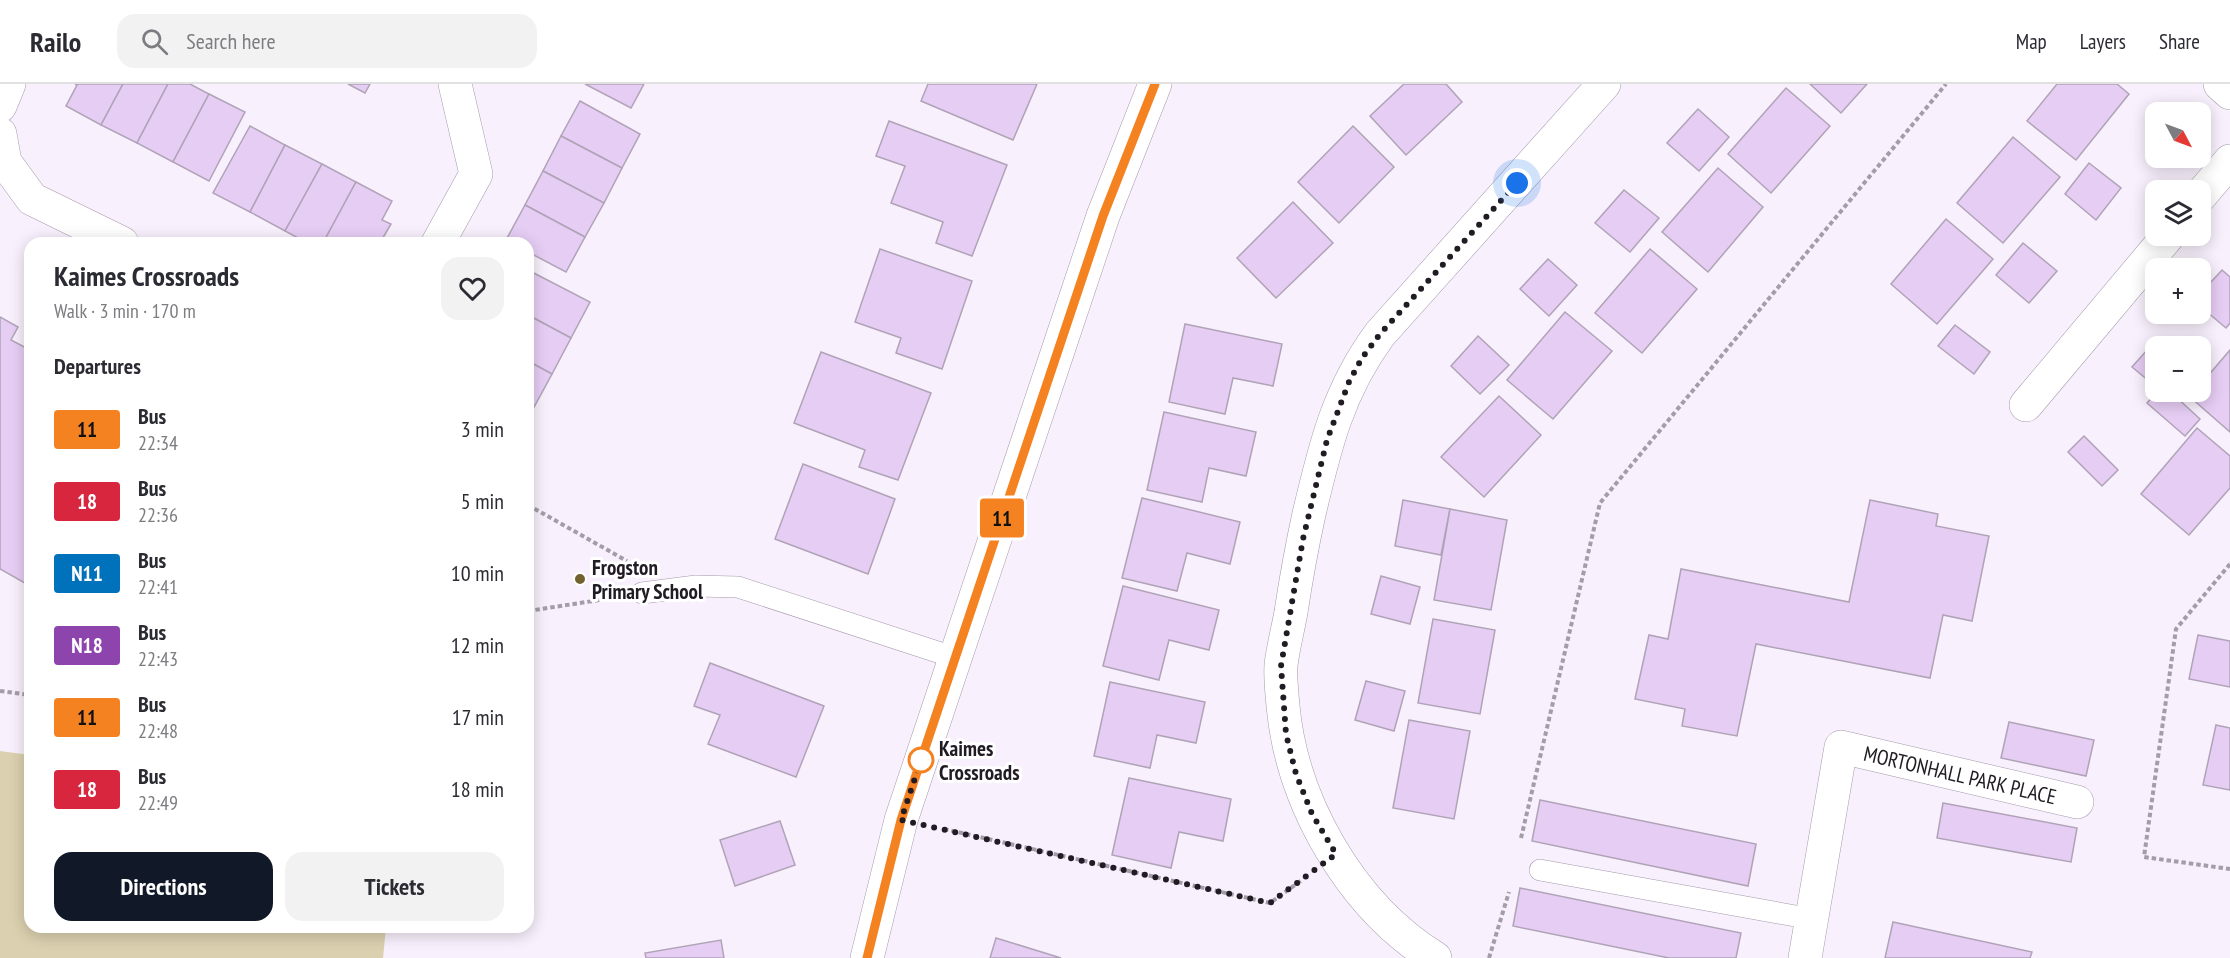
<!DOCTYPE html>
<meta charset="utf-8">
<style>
:root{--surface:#fff;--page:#f2f2f3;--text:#2b2b33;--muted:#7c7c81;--line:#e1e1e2;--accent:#111827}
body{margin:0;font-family:"PT Sans Narrow",sans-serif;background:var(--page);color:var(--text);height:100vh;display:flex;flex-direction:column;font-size:22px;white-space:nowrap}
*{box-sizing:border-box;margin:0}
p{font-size:20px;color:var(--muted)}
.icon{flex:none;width:33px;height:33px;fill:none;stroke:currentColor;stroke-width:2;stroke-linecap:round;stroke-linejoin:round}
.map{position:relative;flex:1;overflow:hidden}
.sheet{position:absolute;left:24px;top:153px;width:510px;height:696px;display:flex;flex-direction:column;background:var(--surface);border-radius:18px;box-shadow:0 3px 15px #0003}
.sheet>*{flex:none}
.badge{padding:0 12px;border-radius:4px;font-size:21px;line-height:39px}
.needle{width:39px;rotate:131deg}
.fabs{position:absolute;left:2145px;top:18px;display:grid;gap:12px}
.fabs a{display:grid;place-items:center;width:66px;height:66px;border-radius:12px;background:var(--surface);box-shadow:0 3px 15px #0003;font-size:30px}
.you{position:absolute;width:30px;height:30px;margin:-15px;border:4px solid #fff;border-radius:50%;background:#1a73e8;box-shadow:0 0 0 9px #1a73e833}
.map>.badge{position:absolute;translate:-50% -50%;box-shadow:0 0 0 3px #fff}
h2{padding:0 30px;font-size:22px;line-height:54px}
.round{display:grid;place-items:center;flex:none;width:63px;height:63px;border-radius:18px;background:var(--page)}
.head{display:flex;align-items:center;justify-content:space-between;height:102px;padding:0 30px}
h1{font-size:28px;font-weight:700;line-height:45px}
.action{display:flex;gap:12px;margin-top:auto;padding:12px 30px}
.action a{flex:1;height:69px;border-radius:18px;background:var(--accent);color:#fff;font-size:24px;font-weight:700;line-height:69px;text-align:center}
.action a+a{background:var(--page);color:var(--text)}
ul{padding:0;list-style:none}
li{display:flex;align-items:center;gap:18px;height:72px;padding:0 30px}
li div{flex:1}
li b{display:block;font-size:22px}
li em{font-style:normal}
li .badge{min-width:66px;font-weight:700;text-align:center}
header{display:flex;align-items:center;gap:36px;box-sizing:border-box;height:84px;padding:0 30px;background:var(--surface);border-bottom:2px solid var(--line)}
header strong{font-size:28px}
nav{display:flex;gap:33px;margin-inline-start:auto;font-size:21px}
.search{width:420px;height:54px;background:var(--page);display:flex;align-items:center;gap:15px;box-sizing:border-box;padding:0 21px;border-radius:18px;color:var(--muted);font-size:22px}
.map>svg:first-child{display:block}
.green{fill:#dbd0af}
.building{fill:#e6cdf4;stroke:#b0a3b7;stroke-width:1.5}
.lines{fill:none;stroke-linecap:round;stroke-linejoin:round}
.lane-casing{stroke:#a599ac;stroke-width:22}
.street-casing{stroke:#a599ac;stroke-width:34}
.secondary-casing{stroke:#a599ac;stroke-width:34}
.path{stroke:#a49da8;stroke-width:4;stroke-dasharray:4.5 3;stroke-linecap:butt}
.lane{stroke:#fff;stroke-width:21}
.street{stroke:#fff;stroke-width:33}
.secondary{stroke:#fff;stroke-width:33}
.line-casing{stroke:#fff;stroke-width:14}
.line{stroke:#f58220;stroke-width:9}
.walk{stroke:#211c23;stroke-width:6;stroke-dasharray:0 10.8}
.poi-dot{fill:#70612e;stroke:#fff;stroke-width:2}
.stop-dot{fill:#fff;stroke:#f58220;stroke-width:3}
.labels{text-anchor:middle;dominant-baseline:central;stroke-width:6;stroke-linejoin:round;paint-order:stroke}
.poi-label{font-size:21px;font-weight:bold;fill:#211c23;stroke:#fff;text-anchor:start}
.stop-label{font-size:21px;font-weight:bold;fill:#211c23;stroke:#fff;text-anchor:start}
.street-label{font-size:21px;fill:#211c23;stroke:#fff}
</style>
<header>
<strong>Railo</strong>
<div class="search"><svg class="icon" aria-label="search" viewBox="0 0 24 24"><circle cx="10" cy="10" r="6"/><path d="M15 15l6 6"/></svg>Search here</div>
<nav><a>Map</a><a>Layers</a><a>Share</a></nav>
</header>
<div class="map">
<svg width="2230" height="874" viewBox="0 0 2230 874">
<rect width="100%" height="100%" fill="#f8f0fc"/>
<polygon class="green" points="0,667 30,671 30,843 386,843 383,874 0,874"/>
<g class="building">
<polygon points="75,0 123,0 101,41 66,22 77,1"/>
<polygon points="123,0 168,0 137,59 101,41"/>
<polygon points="168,0 190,0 209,10 173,78 137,59"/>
<polygon points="348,0 370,0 365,9"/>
<polygon points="585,0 644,0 631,24"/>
<polygon points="928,0 1037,0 1013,56 921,17"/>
<polygon points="1404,0 1446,0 1462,18 1406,71 1370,32"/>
<polygon points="1810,0 1867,0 1841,29"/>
<polygon points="2057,0 2117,0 2129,10 2076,76 2027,37"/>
<polygon points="1786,4 1830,42 1771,109 1728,70"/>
<polygon points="209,10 245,28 209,97 173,78"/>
<polygon points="580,17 640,50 622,84 561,52"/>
<polygon points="1698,25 1729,53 1699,87 1667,59"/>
<polygon points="889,37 1007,81 972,172 936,159 943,138 891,119 905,82 876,72"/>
<polygon points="250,42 285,61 250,128 213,109"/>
<polygon points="1353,42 1394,83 1339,139 1298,98"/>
<polygon points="561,52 622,84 604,119 543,87"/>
<polygon points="2013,53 2060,93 2003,159 1957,119"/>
<polygon points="285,61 322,80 285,147 250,128"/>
<polygon points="2089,79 2121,104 2096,136 2065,110"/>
<polygon points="322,80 356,98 323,159 307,159 285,147"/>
<polygon points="1718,84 1763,123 1708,188 1662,148"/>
<polygon points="543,87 604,119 585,153 525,121"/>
<polygon points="356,98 392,117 382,136 391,140 380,159 323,159"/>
<polygon points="1624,106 1659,134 1630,168 1595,139"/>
<polygon points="1293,118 1333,159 1276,214 1237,174"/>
<polygon points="525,121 585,153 566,188 528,168 528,159 512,159 506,156"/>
<polygon points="1946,135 1993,175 1937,240 1891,200"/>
<polygon points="2023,159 2057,187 2029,219 1996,191"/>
<polygon points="880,165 972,197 942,285 896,269 901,254 855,238"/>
<polygon points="1650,165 1697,205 1642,269 1595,229"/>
<polygon points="1548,175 1577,201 1549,232 1520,205"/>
<polygon points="528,186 590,218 571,254 528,231"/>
<polygon points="2222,186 2230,193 2230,239 2226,244 2200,222 2200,210"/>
<polygon points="1565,228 1612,267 1553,335 1507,296"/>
<polygon points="528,231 571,254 552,290 528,277"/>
<polygon points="0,233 18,243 11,256 30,266 30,502 0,485"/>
<polygon points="1185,240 1282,260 1273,302 1233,294 1225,330 1169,318"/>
<polygon points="1955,241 1990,268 1974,290 1938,262"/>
<polygon points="1478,252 1509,281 1480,310 1451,282"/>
<polygon points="2148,265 2156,272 2156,303 2132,283"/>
<polygon points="2230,266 2230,348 2190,313 2195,308 2200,308 2200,301"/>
<polygon points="821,268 931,309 898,396 859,383 865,366 794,339"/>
<polygon points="528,277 552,290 533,325 528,322"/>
<polygon points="2157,308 2177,308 2174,311 2200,335 2185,352 2147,319"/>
<polygon points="1499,312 1541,351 1484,413 1441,373"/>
<polygon points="1164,328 1256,348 1246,392 1209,384 1202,418 1147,406"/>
<polygon points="2197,344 2230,372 2230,404 2189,451 2141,410"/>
<polygon points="2084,352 2118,386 2102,402 2068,368"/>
<polygon points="803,380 895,415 868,490 775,455"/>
<polygon points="1142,414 1240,438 1230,480 1187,469 1177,507 1122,494"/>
<polygon points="1403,416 1450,425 1441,471 1395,462"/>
<polygon points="1870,416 1938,430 1936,442 1989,452 1972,537 1943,531 1930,594 1756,560 1737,652 1682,642 1685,625 1635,615 1649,551 1668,555 1681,485 1849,518"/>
<polygon points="1450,425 1507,436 1491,526 1434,516"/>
<polygon points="1381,492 1420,503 1410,540 1371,530"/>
<polygon points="1123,502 1219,526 1209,566 1169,556 1159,596 1103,582"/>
<polygon points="1433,535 1495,546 1480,630 1418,619"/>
<polygon points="2198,551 2230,557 2230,603 2189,595"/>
<polygon points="710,579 824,622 796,693 708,660 720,631 694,622"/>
<polygon points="1366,597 1405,607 1394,647 1355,636"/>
<polygon points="1110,598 1205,618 1196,659 1157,651 1150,684 1094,672"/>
<polygon points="1409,636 1470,647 1454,735 1393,724"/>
<polygon points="2009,638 2094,656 2086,692 2001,674"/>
<polygon points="2216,641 2230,644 2230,706 2203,701"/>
<polygon points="1129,694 1231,715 1223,757 1179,748 1171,784 1112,771"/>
<polygon points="1540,716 1756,760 1748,802 1532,757"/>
<polygon points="1943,719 2077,744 2071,778 1937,754"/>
<polygon points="780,737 795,781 735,802 720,756"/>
<polygon points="1520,804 1741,849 1736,874 1669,874 1513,842"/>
<polygon points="1893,838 2032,868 2030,874 1885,874"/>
<polygon points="996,854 1061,874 990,874"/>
<polygon points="721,856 724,874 646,874 645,869"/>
</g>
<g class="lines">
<defs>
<g id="lane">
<polyline points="642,509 696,502 738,503 956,574"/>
<polyline points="1540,786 1812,835"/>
</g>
<g id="street">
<polyline points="2220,0 2230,9"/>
<polyline points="0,22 9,0"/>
<polyline points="0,50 5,78 32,115 122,159"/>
<polyline points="2200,112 2230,77"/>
<polyline points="438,159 476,90 455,0"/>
<polyline points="2026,321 2168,152"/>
<path d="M1435,874c-84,-52 -143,-155 -152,-252 -1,-13 -3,-28 -2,-41 2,-17 7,-36 10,-53 5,-33 11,-66 18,-98 16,-68 29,-123 71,-180l224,-250"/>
<polyline points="1805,874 1841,663 2077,718"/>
</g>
<polyline id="secondary" points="867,874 901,736 1103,132 1155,0"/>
</defs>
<use href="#lane" class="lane-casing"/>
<use href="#street" class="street-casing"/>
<use href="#secondary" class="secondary-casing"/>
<g class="path">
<polyline points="528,421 627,477"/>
<polyline points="2230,480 2176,545 2144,773 2230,785"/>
<polyline points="528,527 606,515"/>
<polyline points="0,607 30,611"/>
<polyline points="944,745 1270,819 1302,796"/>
<polyline points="1521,754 1600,419 1946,0"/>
<polyline points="1489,874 1509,808"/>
</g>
<use href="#lane" class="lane"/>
<use href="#street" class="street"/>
<use href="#secondary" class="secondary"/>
</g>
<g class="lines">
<defs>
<polyline id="line" points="867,874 901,736 1103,132 1155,0"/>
</defs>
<use href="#line" class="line-casing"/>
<use href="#line" class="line"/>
<polyline class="walk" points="921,676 901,736 1270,819 1336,770 1312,730 1296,690 1286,650 1281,582 1303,455 1327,356 1349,298 1362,274 1380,250 1517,99"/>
</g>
<circle class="poi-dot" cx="580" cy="495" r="6"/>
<circle class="stop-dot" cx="921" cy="676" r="12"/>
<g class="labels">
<g class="poi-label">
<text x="592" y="483">Frogston<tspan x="592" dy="24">Primary School</tspan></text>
</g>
<g class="stop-label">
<text x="939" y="664">Kaimes<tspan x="939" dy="24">Crossroads</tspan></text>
</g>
<g class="street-label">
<text transform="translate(1960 691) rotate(13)">MORTONHALL PARK PLACE</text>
</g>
</g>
</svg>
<div class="fabs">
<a><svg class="needle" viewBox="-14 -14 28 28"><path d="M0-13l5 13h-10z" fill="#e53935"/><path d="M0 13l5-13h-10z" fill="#7c7c81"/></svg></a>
<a><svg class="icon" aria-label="layers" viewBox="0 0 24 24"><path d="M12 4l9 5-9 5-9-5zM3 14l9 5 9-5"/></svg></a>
<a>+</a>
<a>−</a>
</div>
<div class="you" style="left:1517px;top:99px"></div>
<b class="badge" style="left:1002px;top:434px;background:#f58220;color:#111">11</b>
<section class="sheet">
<div class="head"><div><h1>Kaimes Crossroads</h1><p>Walk · 3 min · 170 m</p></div><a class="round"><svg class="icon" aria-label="heart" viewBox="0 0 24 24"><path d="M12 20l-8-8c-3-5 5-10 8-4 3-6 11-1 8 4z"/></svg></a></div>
<h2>Departures</h2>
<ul>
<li><span class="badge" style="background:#f58220;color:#111">11</span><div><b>Bus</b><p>22:34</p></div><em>3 min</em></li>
<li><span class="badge" style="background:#d7263d;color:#fff">18</span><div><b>Bus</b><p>22:36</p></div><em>5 min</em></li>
<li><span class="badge" style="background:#0072bc;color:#fff">N11</span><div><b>Bus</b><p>22:41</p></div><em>10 min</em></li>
<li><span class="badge" style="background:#8e44ad;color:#fff">N18</span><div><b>Bus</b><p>22:43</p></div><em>12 min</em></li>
<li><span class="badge" style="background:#f58220;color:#111">11</span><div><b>Bus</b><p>22:48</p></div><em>17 min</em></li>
<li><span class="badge" style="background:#d7263d;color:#fff">18</span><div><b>Bus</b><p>22:49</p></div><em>18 min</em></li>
</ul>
<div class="action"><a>Directions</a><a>Tickets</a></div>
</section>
</div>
